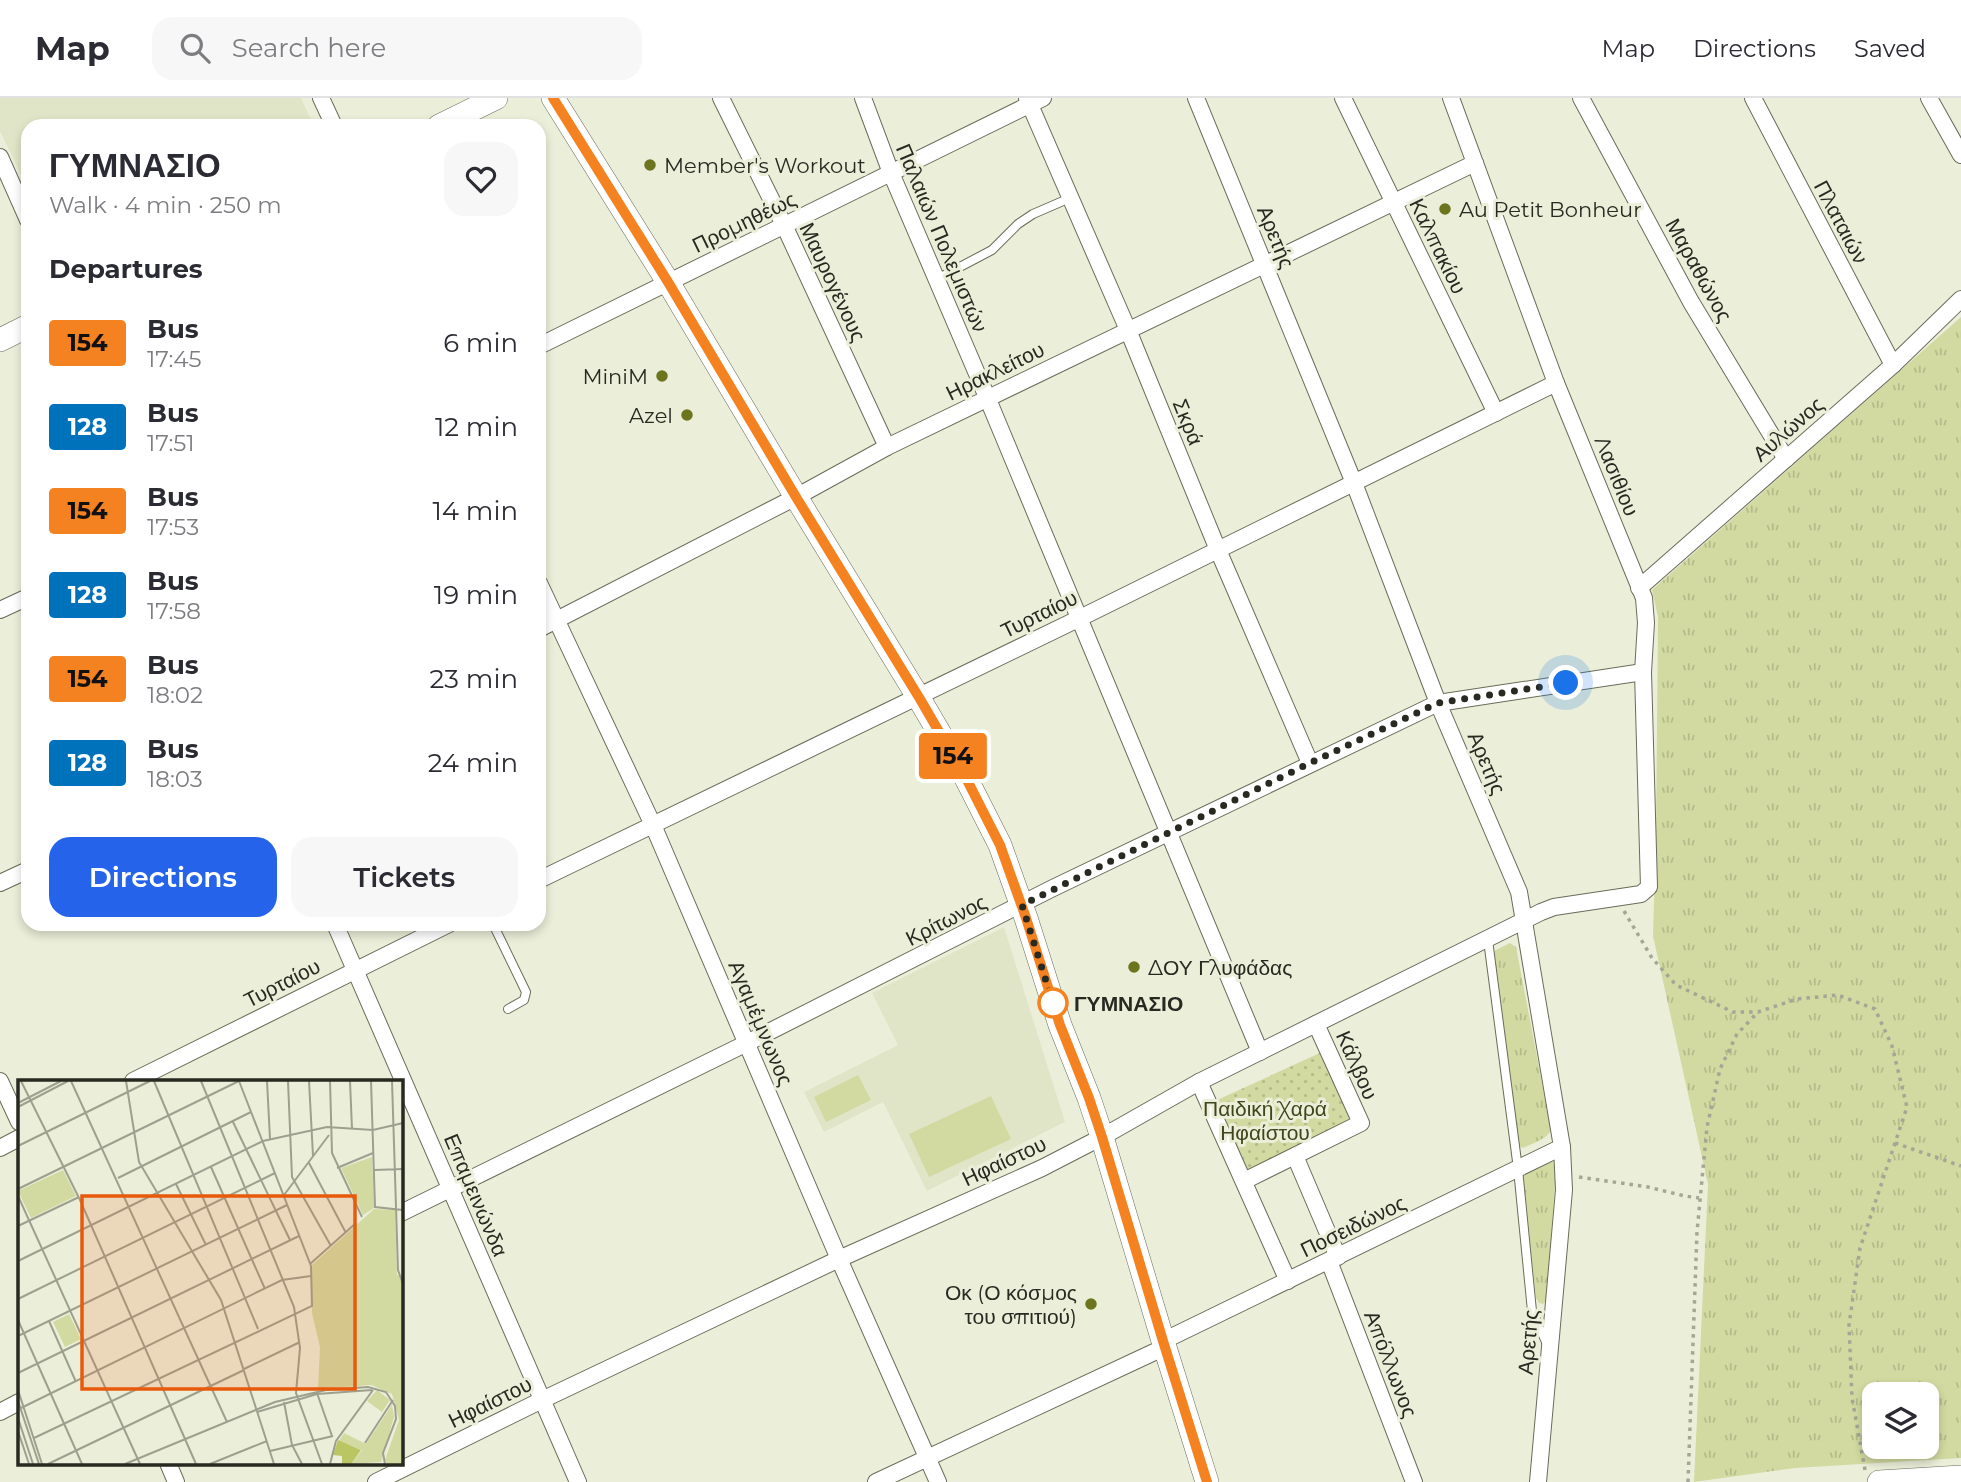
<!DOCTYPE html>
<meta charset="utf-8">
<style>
:root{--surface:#fff;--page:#f7f7f7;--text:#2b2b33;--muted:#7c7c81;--line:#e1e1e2;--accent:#2563eb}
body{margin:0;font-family:Montserrat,sans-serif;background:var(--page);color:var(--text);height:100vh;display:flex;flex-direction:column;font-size:26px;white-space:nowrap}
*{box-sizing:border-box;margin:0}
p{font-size:23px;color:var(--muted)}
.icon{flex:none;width:38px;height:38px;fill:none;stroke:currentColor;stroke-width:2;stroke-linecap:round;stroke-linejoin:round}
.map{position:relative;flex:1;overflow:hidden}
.panel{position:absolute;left:21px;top:21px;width:525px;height:812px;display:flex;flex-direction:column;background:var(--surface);border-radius:21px;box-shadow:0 4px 10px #0003}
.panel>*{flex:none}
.badge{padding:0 14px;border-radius:5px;font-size:24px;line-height:46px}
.tools{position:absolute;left:1862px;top:1284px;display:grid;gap:14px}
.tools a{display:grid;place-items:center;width:77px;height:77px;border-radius:14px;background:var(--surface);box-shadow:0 4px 10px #0003;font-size:35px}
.you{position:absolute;width:35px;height:35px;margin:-18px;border:5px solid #fff;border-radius:50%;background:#1a73e8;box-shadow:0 0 0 10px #1a73e833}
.map>.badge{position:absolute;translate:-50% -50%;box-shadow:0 0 0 4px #fff}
h2{padding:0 28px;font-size:26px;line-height:63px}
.round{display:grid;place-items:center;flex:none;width:74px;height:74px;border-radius:21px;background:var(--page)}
.summary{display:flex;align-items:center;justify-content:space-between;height:119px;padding:0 28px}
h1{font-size:33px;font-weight:600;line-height:52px}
.primary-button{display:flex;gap:14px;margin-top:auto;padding:14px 28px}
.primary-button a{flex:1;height:80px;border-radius:21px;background:var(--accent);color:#fff;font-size:28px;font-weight:600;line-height:80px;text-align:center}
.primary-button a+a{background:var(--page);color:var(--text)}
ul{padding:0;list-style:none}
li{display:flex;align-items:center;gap:21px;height:84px;padding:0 28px}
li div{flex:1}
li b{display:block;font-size:26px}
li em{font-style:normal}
li .badge{min-width:77px;font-weight:700;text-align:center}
header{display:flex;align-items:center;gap:42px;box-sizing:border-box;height:98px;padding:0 35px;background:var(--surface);border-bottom:2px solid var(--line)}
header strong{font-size:33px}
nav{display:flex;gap:38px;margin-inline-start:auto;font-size:24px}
.search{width:490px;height:63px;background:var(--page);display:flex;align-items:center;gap:18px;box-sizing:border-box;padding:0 24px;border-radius:21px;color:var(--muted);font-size:26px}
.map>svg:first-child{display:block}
.built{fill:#e0e5c8}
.grass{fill:url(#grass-tufts);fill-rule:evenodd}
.park{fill:url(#park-dots)}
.garden{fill:#d2daa1}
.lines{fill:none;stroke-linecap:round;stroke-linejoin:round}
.lane-casing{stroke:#696c59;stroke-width:10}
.street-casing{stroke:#696c59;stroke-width:18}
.secondary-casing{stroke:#696c59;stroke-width:24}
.path{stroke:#a4a796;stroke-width:3.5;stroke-dasharray:3.5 5;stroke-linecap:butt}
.lane{stroke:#fff;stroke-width:8}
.street{stroke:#fff;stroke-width:16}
.secondary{stroke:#fff;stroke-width:23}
.line-casing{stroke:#fff;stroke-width:16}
.line{stroke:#f58220;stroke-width:10}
.walk{stroke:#282921;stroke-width:7;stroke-dasharray:0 12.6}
.poi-dot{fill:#6c741d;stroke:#ebefd9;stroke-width:2.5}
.stop-dot{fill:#fff;stroke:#f58220;stroke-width:3.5}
.labels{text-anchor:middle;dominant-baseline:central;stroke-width:6;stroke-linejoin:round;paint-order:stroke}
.poi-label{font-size:21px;fill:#282921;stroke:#ebefd9;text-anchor:start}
.street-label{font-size:21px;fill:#282921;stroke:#ebefd9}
.stop-label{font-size:21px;font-weight:bold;fill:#282921;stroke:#ebefd9;text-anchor:start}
.park-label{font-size:21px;fill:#40451b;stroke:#ebefd9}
.inset-road{fill:none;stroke:#9da08f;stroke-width:2}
.view{fill:#e8590c;fill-opacity:0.15;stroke:#e8590c;stroke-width:3.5}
.inset-edge{fill:none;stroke:#282921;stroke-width:3.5}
</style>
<header>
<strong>Map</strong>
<div class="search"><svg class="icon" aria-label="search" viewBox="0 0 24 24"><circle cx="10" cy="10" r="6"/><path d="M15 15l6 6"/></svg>Search here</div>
<nav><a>Map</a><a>Directions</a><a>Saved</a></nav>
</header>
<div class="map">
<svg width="1961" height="1384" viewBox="0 0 1961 1384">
<defs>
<pattern id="grass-tufts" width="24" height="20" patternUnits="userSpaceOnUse" patternTransform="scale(1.75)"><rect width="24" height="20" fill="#d2daa1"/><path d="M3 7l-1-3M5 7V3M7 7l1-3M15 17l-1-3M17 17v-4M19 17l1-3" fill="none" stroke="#b4bb8a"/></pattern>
<pattern id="park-dots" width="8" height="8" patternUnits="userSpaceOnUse" patternTransform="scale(1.75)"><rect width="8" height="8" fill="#d2daa1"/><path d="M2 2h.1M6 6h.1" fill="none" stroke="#b4bb8a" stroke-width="1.8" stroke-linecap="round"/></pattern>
</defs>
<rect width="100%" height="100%" fill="#ebefd9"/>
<g class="built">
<polygon points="0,0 301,0 314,28 28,28 28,91 0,33"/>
<polygon points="1004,829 1065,1024 927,1093 883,1004 824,1034 804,994 898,947 872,895"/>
</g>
<g class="grass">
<path d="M1961,219v1141l-166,10 -101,14 14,-298 -55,-248 3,-103 2,-216 -6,-27zM1874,1297h53v52h-53z"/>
<path d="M1510,845l6,4 35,183c-5,10 -18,13 -28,18l-4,-2 -25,-195z"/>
<polygon points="1551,1059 1556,1071 1547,1196 1546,1203 1543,1206 1539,1205 1536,1200 1521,1067"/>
</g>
<polygon class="park" points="1322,954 1353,1020 1290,1051 1248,1075 1215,1003"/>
<g class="garden">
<polygon points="858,977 871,1002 826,1024 814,999"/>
<polygon points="991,998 1011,1041 929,1079 909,1036"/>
</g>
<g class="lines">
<defs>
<g id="lane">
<polyline points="937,181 992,152 1018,126 1033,116 1070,100"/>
<polyline points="493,826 526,894 524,902 508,911"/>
<polyline points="1488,842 1518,1071 1532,1213 1547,1246"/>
</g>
<g id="street">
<polyline points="321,0 334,28"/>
<polyline points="721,0 784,127 887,349"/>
<polyline points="863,0 891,75 987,299 1260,954"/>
<polyline points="1027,0 1128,232 1218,452 1310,665"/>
<polyline points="1196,0 1354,385 1438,605 1519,794 1562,1049 1564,1092 1538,1384"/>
<polyline points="1343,0 1496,315"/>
<polyline points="1581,0 1691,204 1786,361"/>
<polyline points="1753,0 1893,267"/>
<polyline points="1929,0 1961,57"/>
<polyline points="0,59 28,122"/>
<polyline points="539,248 1043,0"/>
<polyline points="539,485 653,727 839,1161 938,1384"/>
<polyline points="1639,490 1893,267 1961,201"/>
<polyline points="0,512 28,499"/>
<polyline points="539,531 796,399 887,349 1475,65"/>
<polyline points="539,782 1078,521 1556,285"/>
<polyline points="0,785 28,772"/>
<polyline points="335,826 578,1384"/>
<polyline points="0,983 19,1024"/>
<polyline points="133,983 449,826"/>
<polyline points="1199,984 1288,1183"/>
<polyline points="0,1050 19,1040"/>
<polyline points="1295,1058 1338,1159"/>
<polyline points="1244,1083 1361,1025 1316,926"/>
<polyline points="401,1115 747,945 1051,791 1438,605 1643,574"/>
<polyline points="1329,1163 1414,1384"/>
<polyline points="1163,1243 1562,1049"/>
<polyline points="0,1314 19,1304"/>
<polyline points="168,1365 176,1384"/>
<polyline points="376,1384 542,1302 839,1161 1042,1070 1102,1039 1199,984 1541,814 1554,809 1641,796 1649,789 1643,574 1646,525 1644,500 1556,285 1451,0"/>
<polyline points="876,1384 1165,1249"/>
</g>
<g id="secondary">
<polyline points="553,0 668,184 796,399 920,602 967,682 1000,747 1026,820 1060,927 1089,1000 1102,1039 1163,1243 1207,1384"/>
<polyline points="439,28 496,0"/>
<polyline points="0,242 28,228"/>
<polyline points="1879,1384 1961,1379"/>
</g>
</defs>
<use href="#lane" class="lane-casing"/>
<use href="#street" class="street-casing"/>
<use href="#secondary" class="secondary-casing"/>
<g class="path">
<polyline points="1624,813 1652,860 1676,887 1733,914 1758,914 1797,901 1838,897 1875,911 1892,948 1907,1009 1860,1150 1849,1227 1852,1300 1865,1372"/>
<polyline points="1895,1045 1961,1068"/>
<polyline points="1579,1079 1648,1089 1685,1098 1699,1100"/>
<polyline points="1688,1384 1697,1134 1707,1029 1720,971 1737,936 1758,914"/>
</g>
<use href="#lane" class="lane"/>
<use href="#street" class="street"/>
<use href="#secondary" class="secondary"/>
</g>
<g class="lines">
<defs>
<polyline id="line" points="553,0 668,184 796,399 920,601 967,682 1000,747 1026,820 1060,927 1089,1000 1102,1039 1163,1243 1207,1384"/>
</defs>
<use href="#line" class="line-casing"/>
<use href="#line" class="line"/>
<polyline class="walk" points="1053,905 1022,807 1310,665 1438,605 1566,585"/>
</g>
<g class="poi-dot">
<circle cx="650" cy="67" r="7"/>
<circle cx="1445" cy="111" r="7"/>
<circle cx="662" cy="278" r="7"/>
<circle cx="687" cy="317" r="7"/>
<circle cx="1134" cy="869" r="7"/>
<circle cx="1091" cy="1206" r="7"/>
</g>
<circle class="stop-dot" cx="1053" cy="905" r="14"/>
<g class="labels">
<g class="poi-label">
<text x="664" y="67">Member's Workout</text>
<text x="1459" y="111">Au Petit Bonheur</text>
<text x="648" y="278" text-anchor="end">MiniM</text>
<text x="673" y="317" text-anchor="end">Azel</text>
<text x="1148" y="869">ΔΟΥ Γλυφάδας</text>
<text x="1077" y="1194" text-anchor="end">Οκ (Ο κόσμος<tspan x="1077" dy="24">του σπιτιού)</tspan></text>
</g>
<g class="street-label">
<text transform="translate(744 124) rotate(-26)">Προμηθέως</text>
<text transform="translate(1841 124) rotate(62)">Πλαταιών</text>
<text transform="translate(1276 139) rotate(68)">Αρετής</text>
<text transform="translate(942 140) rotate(67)">Παλαιών Πολεμιστών</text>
<text transform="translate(1438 148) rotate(64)">Καλπακίου</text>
<text transform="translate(1699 172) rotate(61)">Μαραθώνος</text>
<text transform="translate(833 184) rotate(65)">Μαυρογένους</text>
<text transform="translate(995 273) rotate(-26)">Ηρακλείτου</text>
<text transform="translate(1188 324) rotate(68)">Σκρά</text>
<text transform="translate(1788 331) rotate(-41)">Αυλώνος</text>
<text transform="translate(1617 378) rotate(68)">Λασιθίου</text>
<text transform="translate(1039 516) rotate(-26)">Τυρταίου</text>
<text transform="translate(1487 665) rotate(67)">Αρετής</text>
<text transform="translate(946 822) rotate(-27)">Κρίτωνος</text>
<text transform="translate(282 885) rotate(-27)">Τυρταίου</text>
<text transform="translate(761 925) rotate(67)">Αγαμέμνωνος</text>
<text transform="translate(1357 967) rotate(66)">Κάλβου</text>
<text transform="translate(1004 1063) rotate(-25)">Ηφαίστου</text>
<text transform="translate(476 1097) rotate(67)">Επαμεινώνδα</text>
<text transform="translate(1353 1128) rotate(-26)">Ποσειδώνος</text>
<text transform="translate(1528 1244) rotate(-85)">Αρετής</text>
<text transform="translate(1391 1266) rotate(69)">Απόλλωνος</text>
<text transform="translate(490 1304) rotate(-26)">Ηφαίστου</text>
</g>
<g class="stop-label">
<text x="1074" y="905">ΓΥΜΝΑΣΙΟ</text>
</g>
<g class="park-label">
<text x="1265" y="1010">Παιδική Χαρά<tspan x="1265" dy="24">Ηφαίστου</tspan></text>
</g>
</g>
<g transform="translate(18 982)">
<rect width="385" height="385" fill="#ebefd9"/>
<path d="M45,90l13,26 -45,22 -13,-27zM356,129l21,1 2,65h6v189h-16l-2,-4 14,-40 -7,-26 -21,-9 -53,4 2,-42 -8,-34v-48zM359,310l13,10 -8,12 -15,-11zM374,325l2,12 -13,45 -30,2 11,-14 -23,-9 5,-8 22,11z" fill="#d2daa1"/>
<path d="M320,360l23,10 -10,14h-9v-8l-9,-1z" fill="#bac663"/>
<path d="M354,77l2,51 -11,7 -22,-47zM51,234l12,25 -16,8 -12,-25z" fill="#d2daa1"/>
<path class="inset-road" d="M3,1l59,119 116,264M53,1l156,341M108,1l13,81 82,138 53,164M136,1l104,248M183,1l93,226 6,41 -4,45 26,71M249,1l3,58M270,1l4,96 39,69M291,1l4,75M312,1l2,72 30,64M332,1l2,48M353,1l4,126 28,3M374,1l6,189 5,14M0,23l43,-22M0,27l50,-26M215,42l57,118M0,66l132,-65M291,83l37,70M193,87l54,122M319,88l36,-15M356,90l29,-1M100,98l133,-66M158,104l30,61M0,109l221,-108M266,115l45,-60M0,116l122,268M0,146l61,-29M0,181l245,-120 64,-14 46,3 30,-7M292,184l46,-41M0,219l257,-126M0,240l64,144M31,241l27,61M0,256l269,-131M226,289l56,-27M0,293l281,-137M0,310l24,74M299,313l15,43M0,321l21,63M266,322l8,43 10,19M3,328l261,-128 29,-4M239,332l60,-18 55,-4M0,338l15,46M0,351l11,33M16,358l278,-132 -1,-40 -72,-185M347,363l28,-43M252,371l63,-15M30,384l196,-94M107,384l150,-62 51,-12 42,-3 18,5 9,14 1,13 -13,34 2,11M192,384l57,-23M312,384l6,-23 37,-51"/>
<path class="view" d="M64,116h273v193h-273z"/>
<rect width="385" height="385" class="inset-edge"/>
</g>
</svg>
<div class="tools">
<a><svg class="icon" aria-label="layers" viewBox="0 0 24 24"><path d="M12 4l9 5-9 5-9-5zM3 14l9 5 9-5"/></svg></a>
</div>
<div class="you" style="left:1566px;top:585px"></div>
<b class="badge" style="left:953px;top:658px;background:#f58220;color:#111">154</b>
<section class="panel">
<div class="summary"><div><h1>ΓΥΜΝΑΣΙΟ</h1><p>Walk · 4 min · 250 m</p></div><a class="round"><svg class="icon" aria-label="heart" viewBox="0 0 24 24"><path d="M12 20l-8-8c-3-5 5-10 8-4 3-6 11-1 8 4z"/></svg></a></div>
<h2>Departures</h2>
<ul>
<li><span class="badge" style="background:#f58220;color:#111">154</span><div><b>Bus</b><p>17:45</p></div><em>6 min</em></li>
<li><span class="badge" style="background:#0072bc;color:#fff">128</span><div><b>Bus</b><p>17:51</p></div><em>12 min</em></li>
<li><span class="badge" style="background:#f58220;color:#111">154</span><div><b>Bus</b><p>17:53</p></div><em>14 min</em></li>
<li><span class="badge" style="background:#0072bc;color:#fff">128</span><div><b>Bus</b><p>17:58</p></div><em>19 min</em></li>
<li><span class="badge" style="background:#f58220;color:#111">154</span><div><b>Bus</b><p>18:02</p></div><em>23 min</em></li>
<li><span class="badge" style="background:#0072bc;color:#fff">128</span><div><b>Bus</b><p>18:03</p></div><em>24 min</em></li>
</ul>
<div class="primary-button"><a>Directions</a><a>Tickets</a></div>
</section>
</div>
